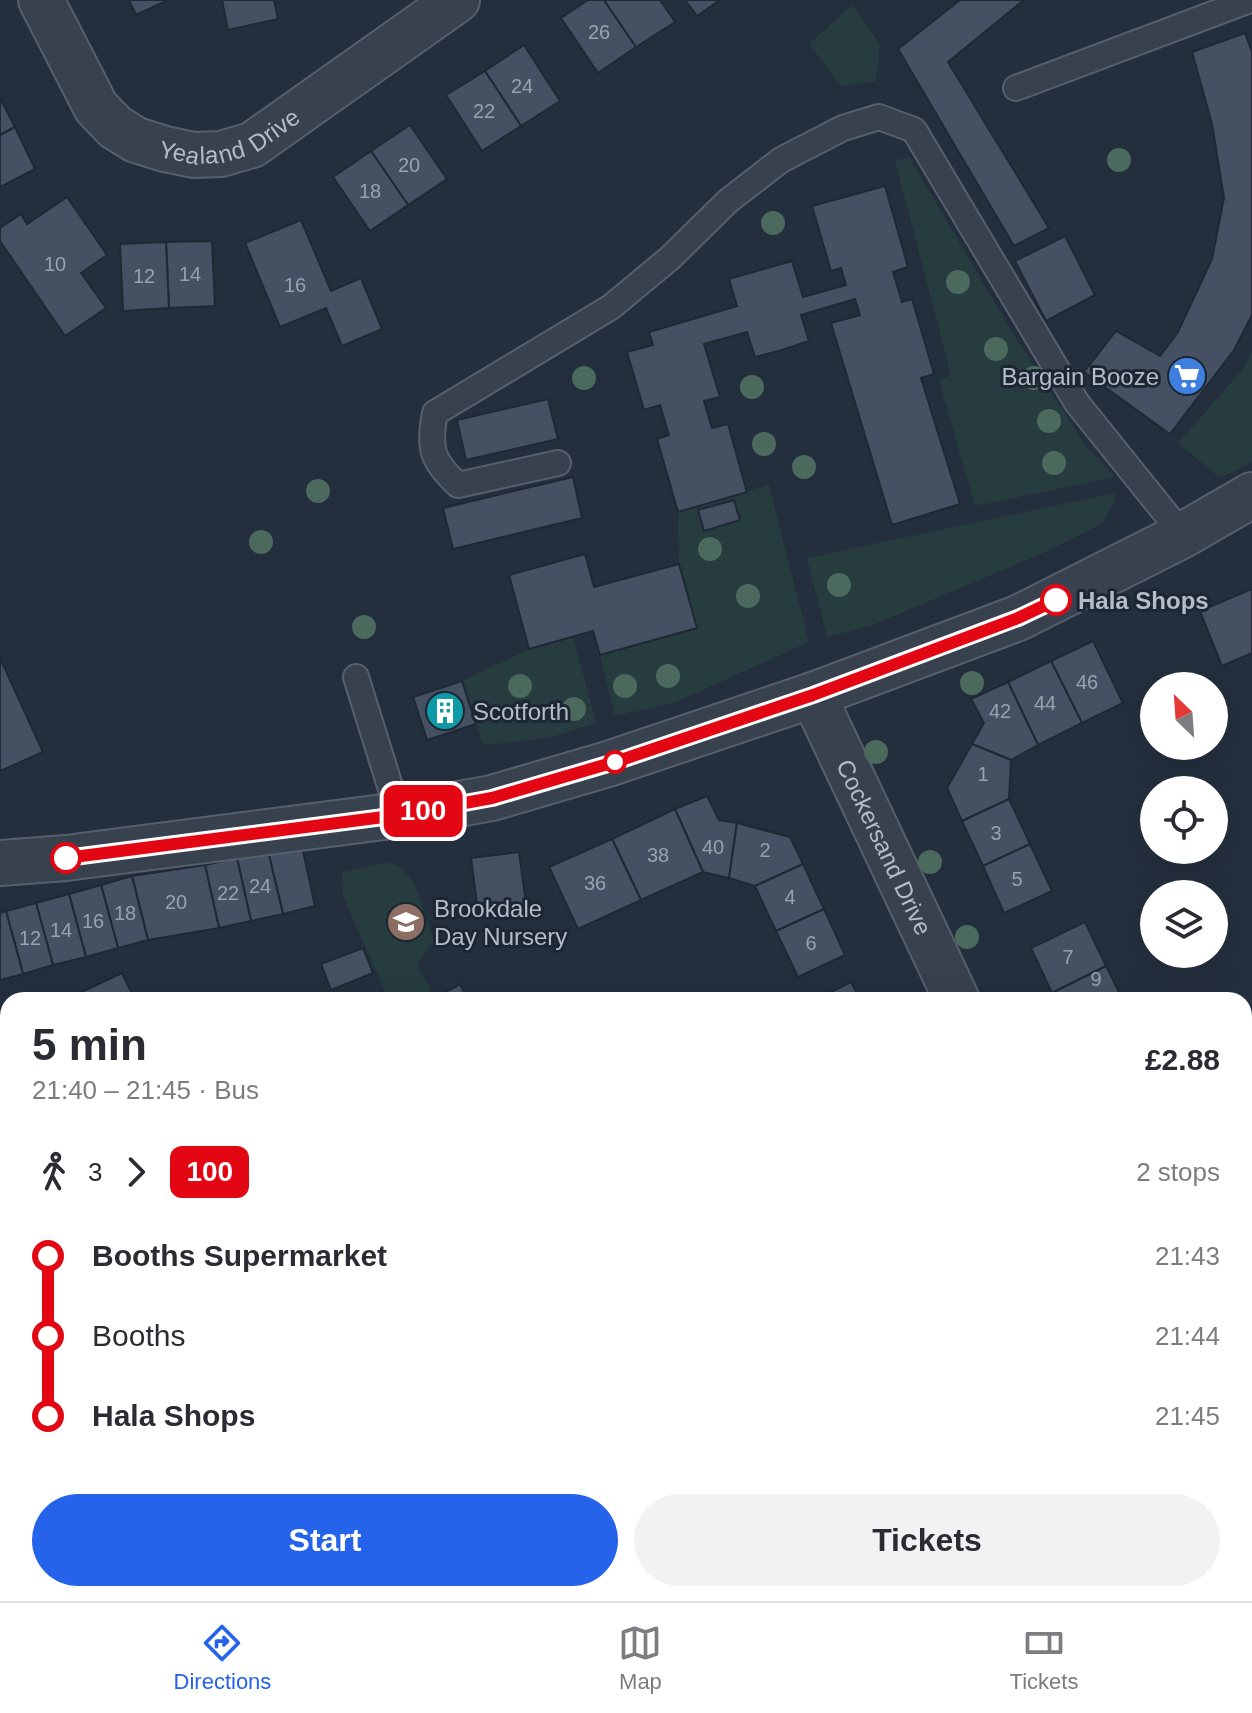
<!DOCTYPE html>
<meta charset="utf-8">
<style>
:root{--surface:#fff;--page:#f2f2f3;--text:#2b2b33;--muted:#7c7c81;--line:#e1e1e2;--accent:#2563eb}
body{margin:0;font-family:Arial,sans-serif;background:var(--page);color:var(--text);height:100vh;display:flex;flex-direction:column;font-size:30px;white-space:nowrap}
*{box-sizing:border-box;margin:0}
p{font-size:26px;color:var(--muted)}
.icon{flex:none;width:44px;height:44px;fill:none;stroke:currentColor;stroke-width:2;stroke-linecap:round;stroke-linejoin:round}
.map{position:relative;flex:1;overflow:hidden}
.sheet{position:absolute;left:0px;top:992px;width:1252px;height:610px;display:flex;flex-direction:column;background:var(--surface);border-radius:24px 24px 0 0;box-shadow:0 8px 32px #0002}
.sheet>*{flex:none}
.badge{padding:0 16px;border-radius:12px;font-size:28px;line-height:52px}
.needle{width:52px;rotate:335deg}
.buttons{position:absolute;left:1140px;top:672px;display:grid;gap:16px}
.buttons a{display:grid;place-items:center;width:88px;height:88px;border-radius:50%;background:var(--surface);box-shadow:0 8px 32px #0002;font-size:40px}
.map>.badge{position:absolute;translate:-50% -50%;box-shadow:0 0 0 4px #fff}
.legs{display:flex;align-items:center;gap:12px;height:88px;padding:0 32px;font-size:26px}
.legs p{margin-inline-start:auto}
.head{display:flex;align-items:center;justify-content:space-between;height:136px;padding:0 32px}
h1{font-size:44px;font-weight:700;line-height:60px}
.button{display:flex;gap:16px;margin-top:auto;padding:16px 32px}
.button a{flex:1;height:92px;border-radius:48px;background:var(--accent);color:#fff;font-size:32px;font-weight:700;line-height:92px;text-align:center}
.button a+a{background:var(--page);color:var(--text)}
ul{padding:0 32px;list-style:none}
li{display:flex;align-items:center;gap:28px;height:80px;font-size:30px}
li i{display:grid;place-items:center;width:12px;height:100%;margin:0 10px;background:currentColor}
li i::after{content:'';width:20px;height:20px;margin:-10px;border:6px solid;border-radius:50%;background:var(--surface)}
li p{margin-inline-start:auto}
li:first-child i{background:linear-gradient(#0000 50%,currentColor 0)}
li:last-child i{background:linear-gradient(currentColor 50%,#0000 0)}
.dock{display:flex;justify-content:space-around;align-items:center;height:112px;border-top:2px solid var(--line);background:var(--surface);font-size:22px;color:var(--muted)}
.dock a{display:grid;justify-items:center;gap:4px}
.dock .selected{color:var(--accent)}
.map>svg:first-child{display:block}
.green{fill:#263c3f}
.building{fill:#455162;stroke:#1f2835;stroke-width:2}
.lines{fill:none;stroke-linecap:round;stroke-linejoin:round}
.service-casing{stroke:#565f6c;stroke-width:28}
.minor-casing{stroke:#565f6c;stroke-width:48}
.tertiary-casing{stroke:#565f6c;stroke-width:48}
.service{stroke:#38414e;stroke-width:24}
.minor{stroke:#38414e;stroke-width:44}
.tertiary{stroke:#38414e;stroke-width:44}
.tree{fill:#4b6a5d}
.line-1-casing{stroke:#fff;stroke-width:18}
.line-1{stroke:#e30613;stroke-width:12}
.stop-1-dot{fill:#fff;stroke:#e30613;stroke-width:4}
.labels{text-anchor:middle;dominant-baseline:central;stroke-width:6;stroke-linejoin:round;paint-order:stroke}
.number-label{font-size:20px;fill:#98a1af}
.street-label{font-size:24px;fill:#b4bcc9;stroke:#1d2633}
.poi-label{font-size:24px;fill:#b4bcc9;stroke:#1d2633;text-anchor:start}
.stop-label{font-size:24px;font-weight:bold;fill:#b4bcc9;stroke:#1d2633;text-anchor:start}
</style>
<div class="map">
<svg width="1252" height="1601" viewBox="0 0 1252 1601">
<rect width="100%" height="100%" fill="#242f3e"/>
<g class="green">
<polygon points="852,5 880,44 876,81 841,86 809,44"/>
<polygon points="909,157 1014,335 1088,449 1116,477 975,506 939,380 951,375 895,161"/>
<polygon points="1252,351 1252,462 1220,478 1178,443 1243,369"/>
<polygon points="769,485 809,642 676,702 615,716 600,655 697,628 679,564 678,512"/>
<polygon points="1115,493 1114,503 1102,524 1052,549 873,625 827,637 807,558"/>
<polygon points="573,636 596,723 549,738 483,745 462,681 529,649"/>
<polygon points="387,862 402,868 415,885 434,941 417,964 431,991 412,1000 389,1000 343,896 342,872"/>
<polygon points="8,1221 8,1341 0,1345 0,1225"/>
</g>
<g class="building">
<polygon points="129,0 168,0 136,15"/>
<polygon points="222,0 274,0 278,19 228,30"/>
<polygon points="588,0 604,0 636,47 598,73 561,18"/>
<polygon points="604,0 660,0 675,22 636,47"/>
<polygon points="685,0 720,0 697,16"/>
<polygon points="960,0 1024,0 948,62 1049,228 1014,246 898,49"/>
<polygon points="1245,33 1252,52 1252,315 1234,350 1170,434 1084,372 1116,331 1160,356 1178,332 1212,259 1224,198 1212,124 1192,52"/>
<polygon points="524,45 560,101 521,126 485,71"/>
<polygon points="485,71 521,126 482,151 446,95"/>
<polygon points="0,98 15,127 0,135"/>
<polygon points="410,125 447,179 408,205 371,151"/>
<polygon points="15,127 35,169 0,187 0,135"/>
<polygon points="371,151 408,205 370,231 333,177"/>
<polygon points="885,186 908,267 893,272 902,302 912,299 934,374 921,378 960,504 892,525 831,323 860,315 855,299 801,315 809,341 782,350 755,357 747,332 704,344 720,397 704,401 712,428 728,424 747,492 678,512 657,439 669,435 660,405 644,410 627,352 653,345 649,332 737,306 729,279 792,261 803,297 846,285 841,268 831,271 812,206"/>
<polygon points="67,197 107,255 81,273 106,308 65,336 0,241 0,228 21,214 27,224"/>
<polygon points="301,220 331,291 361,278 382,329 342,346 326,308 280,327 245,243"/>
<polygon points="1065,236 1095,295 1046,321 1015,261"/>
<polygon points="212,241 215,306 169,308 166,242"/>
<polygon points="166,242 169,308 123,311 120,244"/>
<polygon points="548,399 558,439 466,460 457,420"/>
<polygon points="573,477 582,518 453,549 443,508"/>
<polygon points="734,500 740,520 704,531 698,510"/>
<polygon points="585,554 594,587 679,564 697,628 600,655 593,631 529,649 509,575"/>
<polygon points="1252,589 1252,653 1222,666 1200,611"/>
<polygon points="1093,641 1123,703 1082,723 1051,661"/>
<polygon points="0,658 43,752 0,771"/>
<polygon points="1051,661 1082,723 1038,745 1008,682"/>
<polygon points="462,681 476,724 427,740 413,697"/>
<polygon points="1008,682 1038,745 1011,760 972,744 984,723 971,699"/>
<polygon points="972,744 1011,760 1009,799 962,821 947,788"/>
<polygon points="707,796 719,820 737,823 729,878 703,872 675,809"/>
<polygon points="1009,799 1030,844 983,866 962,821"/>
<polygon points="675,809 703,872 641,900 612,839"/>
<polygon points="737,823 790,837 803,864 755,886 729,878"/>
<polygon points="612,839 641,900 578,929 549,867"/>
<polygon points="301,842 315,906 283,914 268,851"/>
<polygon points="1030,844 1052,891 1004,913 983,866"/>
<polygon points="268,851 283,914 251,921 237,858"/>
<polygon points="519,852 527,911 479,918 471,858"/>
<polygon points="237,858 251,921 219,928 205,865"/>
<polygon points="803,864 824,909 776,931 755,886"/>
<polygon points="205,865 219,928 148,940 132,876"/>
<polygon points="132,876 148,940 118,948 101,885"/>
<polygon points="101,885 118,948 86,957 69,894"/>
<polygon points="69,894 86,957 53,965 36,903"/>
<polygon points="36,903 53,965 23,974 6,911"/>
<polygon points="824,909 845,955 798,977 776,931"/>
<polygon points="6,911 23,974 0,980 0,913"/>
<polygon points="1085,922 1106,966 1052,993 1031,948"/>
<polygon points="363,948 373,973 331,990 321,964"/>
<polygon points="1106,966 1123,1000 1056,1000 1052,993"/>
<polygon points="122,973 135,1000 80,1000 77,994"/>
<polygon points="851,982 860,1000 815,1000"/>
<polygon points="460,984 468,1000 431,1000"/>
<polygon points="8,1095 8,1159 0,1163 0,1099"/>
<polygon points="1251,1233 1252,1302 1244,1306 1244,1236"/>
<polygon points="1252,1302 1252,1355 1246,1358 1244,1354 1244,1306"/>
<polygon points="86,1594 152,1594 154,1597 146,1601 86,1601 83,1596"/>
<polygon points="577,1594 649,1594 653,1601 578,1601 575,1595"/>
<polygon points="1060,1594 1131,1594 1134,1601 1063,1601"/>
</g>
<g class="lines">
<defs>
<g id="service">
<polyline points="1016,88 1250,0"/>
<path d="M558,463l-100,22c-26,-24 -30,-37 -23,-72l176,-106 59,-49 58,-57 53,-41 62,-32 36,-11 35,13 163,273 106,132"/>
<polyline points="356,677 399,815"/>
</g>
<g id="minor">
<path id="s1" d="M41,0l55,107 19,20 21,13 29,9 29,6 27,-1 31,-9 205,-145"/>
<path id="s2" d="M813,695l144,305"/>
<polyline points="0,1560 8,1556"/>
<polyline points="417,1594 421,1601"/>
<polyline points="1237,1594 1240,1601"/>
</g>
<polyline id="tertiary" points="0,863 66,858 399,815 492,798 608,764 813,695 1018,618 1183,535 1252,495"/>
</defs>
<use href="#service" class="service-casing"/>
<use href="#minor" class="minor-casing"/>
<use href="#tertiary" class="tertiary-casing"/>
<use href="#service" class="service"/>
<use href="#minor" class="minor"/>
<use href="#tertiary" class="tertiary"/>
</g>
<g class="tree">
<circle cx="1119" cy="160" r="12"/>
<circle cx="773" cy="223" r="12"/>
<circle cx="958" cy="282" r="12"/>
<circle cx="996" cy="349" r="12"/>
<circle cx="584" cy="378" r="12"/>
<circle cx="1034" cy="378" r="12"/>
<circle cx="752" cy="387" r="12"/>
<circle cx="1049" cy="421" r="12"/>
<circle cx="764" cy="444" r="12"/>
<circle cx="1054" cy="463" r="12"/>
<circle cx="804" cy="467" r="12"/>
<circle cx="318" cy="491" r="12"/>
<circle cx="261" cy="542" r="12"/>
<circle cx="710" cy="549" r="12"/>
<circle cx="839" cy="585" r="12"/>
<circle cx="748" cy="596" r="12"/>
<circle cx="364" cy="627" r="12"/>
<circle cx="668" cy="676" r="12"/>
<circle cx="972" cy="683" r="12"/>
<circle cx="520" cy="686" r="12"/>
<circle cx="625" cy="686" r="12"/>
<circle cx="574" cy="709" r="12"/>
<circle cx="876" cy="752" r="12"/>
<circle cx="930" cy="862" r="12"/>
<circle cx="967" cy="937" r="12"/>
</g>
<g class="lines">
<defs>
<polyline id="line-1" points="66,858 399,815 492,798 618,761 813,695 1018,618 1056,600"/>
</defs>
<use href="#line-1" class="line-1-casing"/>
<use href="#line-1" class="line-1"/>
</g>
<defs>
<symbol id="supermarket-disc" viewBox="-11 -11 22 22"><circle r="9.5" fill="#3f7fe0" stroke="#1d2633"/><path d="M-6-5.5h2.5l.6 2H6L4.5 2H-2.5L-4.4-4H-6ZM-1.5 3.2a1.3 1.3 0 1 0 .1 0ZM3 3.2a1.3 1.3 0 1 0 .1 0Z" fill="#fff"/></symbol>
<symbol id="building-disc" viewBox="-11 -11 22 22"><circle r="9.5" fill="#0f9aa8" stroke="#1d2633"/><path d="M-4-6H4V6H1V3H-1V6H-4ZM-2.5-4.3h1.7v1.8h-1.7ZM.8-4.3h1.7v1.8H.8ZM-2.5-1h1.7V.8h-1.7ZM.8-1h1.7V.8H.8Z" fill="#fff"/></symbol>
<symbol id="school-disc" viewBox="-11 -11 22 22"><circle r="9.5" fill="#8d6e63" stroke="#1d2633"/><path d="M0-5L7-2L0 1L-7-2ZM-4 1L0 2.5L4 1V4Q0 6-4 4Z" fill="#fff"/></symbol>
</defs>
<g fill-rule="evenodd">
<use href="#supermarket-disc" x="1165" y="354" width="44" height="44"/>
<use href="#building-disc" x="423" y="689" width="44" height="44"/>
<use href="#school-disc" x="384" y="900" width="44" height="44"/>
</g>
<g class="stop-1-dot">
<circle cx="1056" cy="600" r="14"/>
<circle cx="615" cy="762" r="10"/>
<circle cx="66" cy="858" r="14"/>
</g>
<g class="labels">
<g class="number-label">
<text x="599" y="32">26</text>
<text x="522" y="86">24</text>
<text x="484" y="111">22</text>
<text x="409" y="165">20</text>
<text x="370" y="191">18</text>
<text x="55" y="264">10</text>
<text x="190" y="274">14</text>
<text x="144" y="276">12</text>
<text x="295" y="285">16</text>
<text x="1087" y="682">46</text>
<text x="1045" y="703">44</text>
<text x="1000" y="711">42</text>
<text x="983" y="774">1</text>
<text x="996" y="833">3</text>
<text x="713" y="847">40</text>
<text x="765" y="850">2</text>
<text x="658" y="855">38</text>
<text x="1017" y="879">5</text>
<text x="595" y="883">36</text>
<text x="260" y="886">24</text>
<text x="228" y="893">22</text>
<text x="790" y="897">4</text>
<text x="176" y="902">20</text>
<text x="125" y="913">18</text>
<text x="93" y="921">16</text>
<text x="61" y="930">14</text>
<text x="30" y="938">12</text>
<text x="811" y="943">6</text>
<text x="1068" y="957">7</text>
<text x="1096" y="979">9</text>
</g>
<g class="street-label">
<text stroke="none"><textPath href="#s1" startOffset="272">Yealand Drive</textPath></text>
<text stroke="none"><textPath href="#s2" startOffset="168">Cockersand Drive</textPath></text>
</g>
<g class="poi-label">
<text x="1159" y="376" text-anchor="end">Bargain Booze</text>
<text x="473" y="711">Scotforth</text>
<text x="434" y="908">Brookdale<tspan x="434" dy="28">Day Nursery</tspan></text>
</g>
<g class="stop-label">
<text x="1078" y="600">Hala Shops</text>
</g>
</g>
</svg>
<div class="buttons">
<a><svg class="needle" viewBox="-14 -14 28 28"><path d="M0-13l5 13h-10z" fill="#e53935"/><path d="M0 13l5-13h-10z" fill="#7c7c81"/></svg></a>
<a><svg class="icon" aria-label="locate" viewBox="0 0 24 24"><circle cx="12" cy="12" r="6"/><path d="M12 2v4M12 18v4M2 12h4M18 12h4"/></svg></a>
<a><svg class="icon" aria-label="layers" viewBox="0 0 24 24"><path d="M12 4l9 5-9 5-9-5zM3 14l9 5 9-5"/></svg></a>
</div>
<b class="badge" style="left:423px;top:811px;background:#e30613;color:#fff">100</b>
<section class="sheet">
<div class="head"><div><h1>5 min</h1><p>21:40 – 21:45 · Bus</p></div><b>£2.88</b></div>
<div class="legs"><svg class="icon" aria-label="walk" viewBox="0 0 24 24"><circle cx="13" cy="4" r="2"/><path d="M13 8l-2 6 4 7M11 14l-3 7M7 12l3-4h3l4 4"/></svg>3<svg class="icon" aria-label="forward" viewBox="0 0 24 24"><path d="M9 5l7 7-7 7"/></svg><b class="badge" style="background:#e30613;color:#fff">100</b><p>2 stops</p></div>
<ul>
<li><i style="color:#e30613"></i><b>Booths Supermarket</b><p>21:43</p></li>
<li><i style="color:#e30613"></i><span>Booths</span><p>21:44</p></li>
<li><i style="color:#e30613"></i><b>Hala Shops</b><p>21:45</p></li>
</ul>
<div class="button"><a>Start</a><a>Tickets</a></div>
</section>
</div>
<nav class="dock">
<a class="selected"><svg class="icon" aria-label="directions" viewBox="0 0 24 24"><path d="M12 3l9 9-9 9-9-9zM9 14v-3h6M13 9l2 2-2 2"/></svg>Directions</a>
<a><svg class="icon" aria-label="map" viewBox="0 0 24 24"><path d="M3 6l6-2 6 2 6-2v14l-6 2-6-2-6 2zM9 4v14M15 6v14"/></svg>Map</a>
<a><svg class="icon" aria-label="tickets" viewBox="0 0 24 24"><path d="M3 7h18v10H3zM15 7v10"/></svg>Tickets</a>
</nav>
